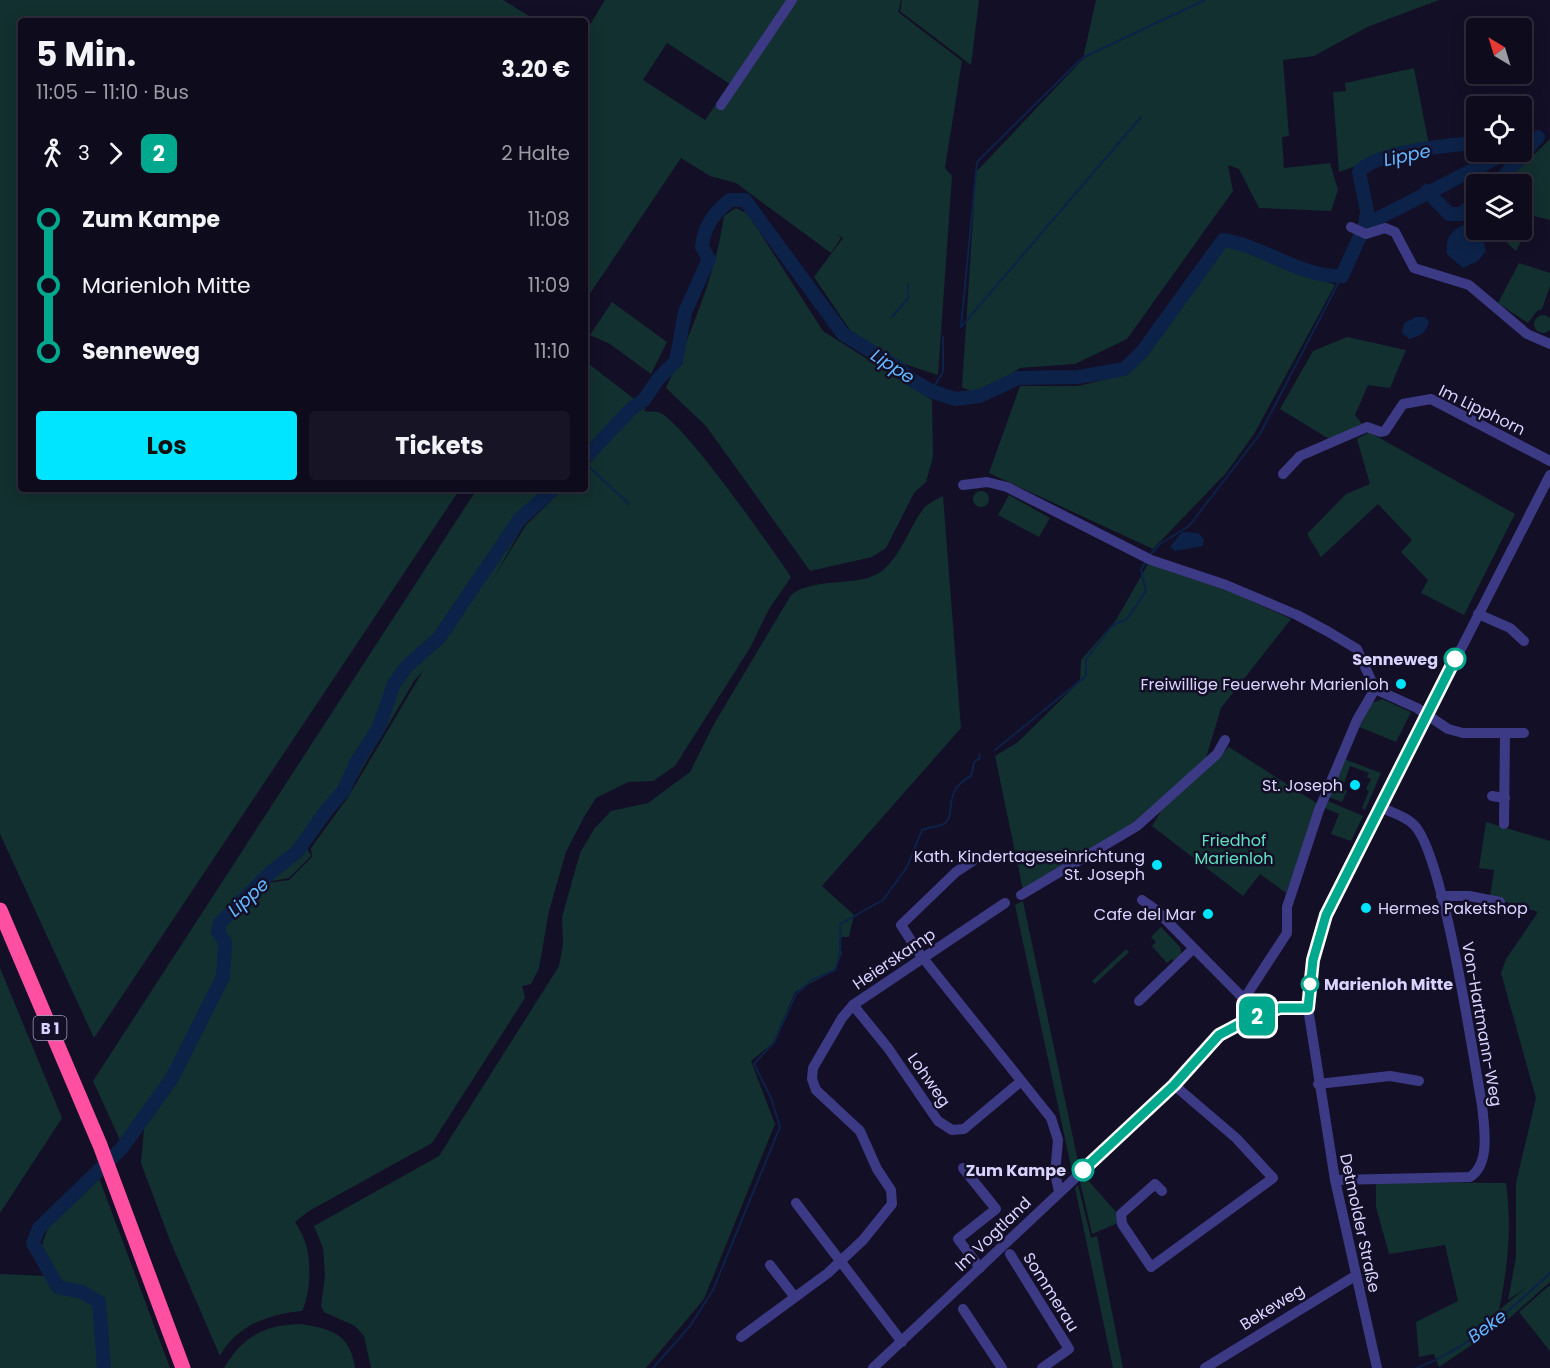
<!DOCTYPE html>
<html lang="de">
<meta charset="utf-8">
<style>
:root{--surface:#0e0b1c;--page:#171425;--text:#f1f3f6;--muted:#9b9ba3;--line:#2e2b3b;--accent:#00e5ff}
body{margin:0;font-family:Poppins,sans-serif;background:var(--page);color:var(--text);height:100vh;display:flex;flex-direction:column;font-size:22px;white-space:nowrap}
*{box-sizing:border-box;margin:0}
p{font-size:20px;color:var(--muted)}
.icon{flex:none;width:33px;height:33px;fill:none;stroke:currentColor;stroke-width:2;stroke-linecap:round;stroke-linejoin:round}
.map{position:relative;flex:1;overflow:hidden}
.side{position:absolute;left:18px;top:18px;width:570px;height:474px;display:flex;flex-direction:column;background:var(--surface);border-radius:6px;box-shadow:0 3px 15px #0003,0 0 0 2px var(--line)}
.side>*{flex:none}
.badge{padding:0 12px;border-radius:9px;font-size:21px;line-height:39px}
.needle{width:39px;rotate:322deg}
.buttons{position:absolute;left:1466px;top:18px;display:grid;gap:12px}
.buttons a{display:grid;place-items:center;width:66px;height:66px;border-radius:6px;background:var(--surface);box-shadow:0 3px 15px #0003,0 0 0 2px var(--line);font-size:30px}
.map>.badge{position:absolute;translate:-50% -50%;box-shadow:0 0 0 3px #fff}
.legs{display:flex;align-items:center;gap:9px;height:66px;padding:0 18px;font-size:20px}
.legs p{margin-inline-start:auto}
.headline{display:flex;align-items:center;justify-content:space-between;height:102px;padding:0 18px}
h1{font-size:33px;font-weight:700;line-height:45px}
.button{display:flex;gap:12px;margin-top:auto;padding:12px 18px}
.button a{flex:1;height:69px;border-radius:6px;background:var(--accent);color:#111;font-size:24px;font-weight:700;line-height:69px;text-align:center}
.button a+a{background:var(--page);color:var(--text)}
ul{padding:0 18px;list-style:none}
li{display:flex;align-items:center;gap:21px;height:66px;font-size:22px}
li i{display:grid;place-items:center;width:9px;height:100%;margin:0 8px;background:currentColor}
li i::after{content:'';width:15px;height:15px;margin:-8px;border:4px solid;border-radius:50%;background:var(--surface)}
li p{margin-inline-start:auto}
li:first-child i{background:linear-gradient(#0000 50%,currentColor 0)}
li:last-child i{background:linear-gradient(currentColor 50%,#0000 0)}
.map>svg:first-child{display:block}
.green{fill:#12302f;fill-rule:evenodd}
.water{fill:#0c2248}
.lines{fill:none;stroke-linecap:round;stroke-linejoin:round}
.stream{stroke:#0c2248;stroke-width:2}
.river{stroke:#0c2248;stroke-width:14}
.minor{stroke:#3d3a85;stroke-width:10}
.highway{stroke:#ff4fa3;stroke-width:15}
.line-1-casing{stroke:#fff;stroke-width:14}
.line-1{stroke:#00a88e;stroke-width:9}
.stop-1-dot{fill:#fff;stroke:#00a88e;stroke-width:3}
.poi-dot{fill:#00e5ff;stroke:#130f26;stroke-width:2}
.labels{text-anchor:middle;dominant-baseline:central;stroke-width:5;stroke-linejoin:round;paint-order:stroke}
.shield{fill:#130f26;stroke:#9e99be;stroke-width:1.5}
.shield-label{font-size:15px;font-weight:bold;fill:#d9d4ff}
.street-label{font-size:16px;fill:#d9d4ff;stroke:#130f26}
.stop-label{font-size:16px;font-weight:bold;fill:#d9d4ff;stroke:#130f26;text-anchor:end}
.poi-label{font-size:16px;fill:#d9d4ff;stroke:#130f26;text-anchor:end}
.park-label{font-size:16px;fill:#5fe0c0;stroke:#130f26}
.water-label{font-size:18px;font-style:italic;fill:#62b6ff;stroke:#130f26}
</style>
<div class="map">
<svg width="1550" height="1368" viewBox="0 0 1550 1368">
<rect width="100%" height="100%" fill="#130f26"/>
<g class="green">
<polygon points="0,0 503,0 537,21 21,21 21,489 460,489 94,1038 0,834"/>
<path d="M605,0h296l-3,12 64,49 -17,107 7,8 -14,199 -40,-13 -48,-32 -36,-53 29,-39 -6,-4 4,4 -10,15 -95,-70 -26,-7 -29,-18 -96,143v-268zM667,43l63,41 -25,36 -62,-40z"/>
<polygon points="902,0 979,0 971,65 900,11"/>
<polygon points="1096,0 1439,0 1367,27 1314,56 1283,60 1289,136 1282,137 1284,168 1330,163 1338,190 1331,211 1259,208 1239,169 1228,165 1233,191 1127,339 1075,364 1020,368 979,395 962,387 976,172 1083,59 1086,60 1083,58"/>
<polygon points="1414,68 1429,145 1389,154 1339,172 1333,92 1346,91 1345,83"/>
<polygon points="1550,139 1550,220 1534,216 1516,251 1493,230 1521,230 1521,184 1503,184"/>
<path d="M736,208l12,6 75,117 109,69 1,57 -7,25 -12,11 -28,55 -14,9 -62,14 -104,-145 -40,-38c25,-56 49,-111 58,-172z"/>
<polygon points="1228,244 1335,285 1254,434 1226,473 1153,549 989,473 1020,386 1078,386 1124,375 1145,356"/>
<polygon points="1519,263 1550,273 1550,286 1542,309 1537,311 1528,323 1498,303"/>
<polygon points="612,302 667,342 651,374 610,344 590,335"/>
<circle cx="1543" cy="324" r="9"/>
<polygon points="1347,337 1406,350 1390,388 1368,385 1355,415 1362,424 1329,439 1280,409 1313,351"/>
<path d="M585,361l61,47 -2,3c4,1 10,0 14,1 24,7 114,137 133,165l-22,32 -19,39 -75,118 -22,15 -25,1 -32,16 -12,19 -18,35 -17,59 -10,57 -8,16 -9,2 3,12 -93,145 -123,68 -14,11c3,5 7,11 9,17 8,19 7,54 -2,72 -32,3 -66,14 -82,45l-49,-113 -30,-80 3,-34 16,-27 -34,51 -33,-72 384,-592h84l-36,34 -35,61 36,-59 37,-36h22v-21l11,-11 -11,10zM423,671l-75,126 -37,51 1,9 -23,23 -21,3 -13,14 12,-15 22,-4 22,-22 -4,-8 40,-53 67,-114z"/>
<polygon points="1369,432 1515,514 1464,615 1421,593 1428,580 1401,552 1412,540 1378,504 1321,557 1307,534 1346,494 1370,484 1357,439"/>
<circle cx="981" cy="499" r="8"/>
<polygon points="1009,495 1050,518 1039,537 998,515"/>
<path d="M943,496l18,232 -139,158 32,29 -5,22h-7l-3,6 3,10 -7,17 -40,22 -22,51 -22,18 24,63 -71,175 -58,69h-275l-7,-32 -9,-10 -31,-14 -3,-6 4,-30 -2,-28 -9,-22 125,-70 120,-190 4,-22 -1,-27 18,-64 14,-24 17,-18 37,-8 42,-31 24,-48 77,-129c22,-18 66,-8 88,-22 21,-14 30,-46 45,-65 5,-5 13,-9 19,-12z"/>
<polygon points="1148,564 1231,592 1291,619 1221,708 1206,758 1135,823 1023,890 995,756 1018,742 1080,681 1081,660 1116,620"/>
<polygon points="1382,699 1411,712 1396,742 1359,727 1370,704"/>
<polygon points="1229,747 1318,804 1286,893 1260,874 1243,896 1152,826 1161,811"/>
<polygon points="1344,759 1381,773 1365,810 1362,808 1369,791 1366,789 1371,779 1367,777 1369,773 1350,766 1342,789 1347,791 1342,802 1329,797"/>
<polygon points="1328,801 1363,816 1351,841 1331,834 1339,814 1325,808"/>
<path d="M1486,822l64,19v441l-47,42 -64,43 -5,-13 -15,3 -3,-35 42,-21 -13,-56 -56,9 -13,-47v-25l130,1c6,46 2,82 -7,127l27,-22 -18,12 8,-43v-74l20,-85 -35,-125 5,-14 32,-47 -48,-15 4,-27 -15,-2z"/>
<polygon points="1023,901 1079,1166 1072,1171 1015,905"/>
<polygon points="1161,927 1180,947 1182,955 1175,962 1172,959 1167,963 1152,946 1156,942 1151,937"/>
<polygon points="1126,949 1129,952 1095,984 1092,981"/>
<polygon points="0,968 62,1118 0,1213"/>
<path d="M96,1170l74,198h-170v-94l45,2c-1,-9 -4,-19 -3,-28 3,-27 31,-53 48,-73z"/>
<polygon points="1085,1177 1117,1213 1118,1223 1092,1234 1080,1181"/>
<polygon points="1078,1185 1091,1238 1097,1236 1123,1368 1113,1368 1075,1188"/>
<polygon points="1550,1285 1550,1351 1519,1312"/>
<path d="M301,1324c31,5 49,10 54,44h-131c19,-32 40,-43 77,-44z"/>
</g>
<g class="water">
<path d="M1463,225l19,11 4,15 -8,10 -15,7 -16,-14c-2,-15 3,-22 16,-29z"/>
<path d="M1416,317h8l5,4c-3,13 -8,14 -20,18l-7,-6 2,-10z"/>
<polygon points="1182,532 1198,533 1204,539 1203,546 1175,551 1170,547"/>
</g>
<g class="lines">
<g class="stream">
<polyline points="892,317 908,298 908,284"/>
<polyline points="961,327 977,162 1082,58 1205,0"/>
<polyline points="961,327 1141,117"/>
<polyline points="931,391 943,372 943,337"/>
<polyline points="585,463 629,504"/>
<polyline points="1149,556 1160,544 1189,526 1260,434 1342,276"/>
<polyline points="995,750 1086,676 1086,659 1113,625 1127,619 1146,591 1141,570 1146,561"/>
<path d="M653,1368l37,-42 23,-36 67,-163 -9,-29 -17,-34 20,-22 22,-48 16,-14 23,-10c6,-15 6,-29 5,-46l43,-24 24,-33 15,-37c6,-3 18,-3 23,-7 12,-9 -4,-31 26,-47l3,-14 5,-3 1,-5"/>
<path d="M1417,1368c50,-19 94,-58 133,-95"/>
</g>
<g class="river">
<polyline points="1497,184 1538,137"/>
<polyline points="1427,191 1449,214 1461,214 1476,202"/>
<path d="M1365,225l2,-14 -8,-39c14,-20 92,-27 117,-29"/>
<path d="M585,458l46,-49 13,-9 14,-21 18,-18 9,-49 24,-53 -7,-12c2,-21 12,-34 28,-47h15l98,134 54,33 15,13 19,11 24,8 25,-3 38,-18 60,-1 46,-8 18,-17 81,-112c41,6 78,38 119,36l23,-51 143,-73"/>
<polyline points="104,1368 99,1302 82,1292 58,1287 33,1243 39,1228 122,1148 172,1078 223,977 225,942 218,932 220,923 271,872 297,852 325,812 344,790 356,763 378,729 394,684 407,666 439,638 519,520 553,489"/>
</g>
<g class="minor">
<polyline points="721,105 792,0"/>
<polyline points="1351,227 1366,234 1385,228 1395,232 1414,268 1469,285 1527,334 1550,344"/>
<polyline points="1283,474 1300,456 1367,427 1381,432 1385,431 1403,404 1431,399 1550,461"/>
<polyline points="963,485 987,482 1007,487 1151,560 1226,585 1297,615 1327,631 1357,649 1375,689 1417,708 1448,729 1463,733 1524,733"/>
<polyline points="1478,614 1510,628 1524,641"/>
<polyline points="1492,796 1505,798"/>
<polyline points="1504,824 1505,734"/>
<polyline points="977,858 956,872 901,925 919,953 1051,1118 1058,1140 1055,1174 1059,1191"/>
<polyline points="1021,895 1137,826 1217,754 1225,740"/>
<polyline points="1441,896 1469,896 1500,902"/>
<polyline points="1142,900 1155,909 1244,999 1251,1018"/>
<polyline points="1244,999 1287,933 1287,907 1319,810 1357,720 1375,689"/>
<polyline points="1139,1001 1193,949"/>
<polyline points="853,1005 888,1048 938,1121 952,1130 964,1129 1020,1082"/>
<polyline points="1318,1084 1390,1076 1419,1081"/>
<polyline points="963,1168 996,1209 958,1239 980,1268"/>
<path d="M1335,1180l135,-3c21,-13 14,-50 12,-72 -9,-49 -39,-255 -69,-281 -8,-8 -23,-12 -33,-17"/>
<polyline points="1162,1191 1155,1184 1121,1214 1122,1224 1151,1267 1273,1178 1236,1138 1174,1085"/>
<polyline points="796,1203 902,1342"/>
<polyline points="1010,1254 1069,1349 1042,1368"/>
<polyline points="770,1265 794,1296"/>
<polyline points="963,1309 1002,1368"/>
<polyline points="741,1337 828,1273 863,1240 892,1204 891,1190 877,1169 860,1131 816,1090 812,1079 813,1068 842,1018 853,1005 1005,903"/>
<path d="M873,1368l301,-283c29,-32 59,-70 106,-77 9,-1 19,1 28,0"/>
<polyline points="1205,1368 1355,1276"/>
<polyline points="1377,1368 1335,1180 1308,1008 1313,959 1332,901 1550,475"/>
</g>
<polyline class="highway" points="0,910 100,1145 183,1368"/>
</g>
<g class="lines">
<defs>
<polyline id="line-1" points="1083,1170 1174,1085 1219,1035 1251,1018 1280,1008 1308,1008 1313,960 1326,915 1455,659"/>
</defs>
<use href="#line-1" class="line-1-casing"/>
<use href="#line-1" class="line-1"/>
</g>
<g class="stop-1-dot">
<circle cx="1455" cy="659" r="10"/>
<circle cx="1310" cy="984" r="8"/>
<circle cx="1083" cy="1170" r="10"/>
</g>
<g class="poi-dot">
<circle cx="1401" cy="684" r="6"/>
<circle cx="1355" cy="785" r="6"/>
<circle cx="1157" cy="865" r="6"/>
<circle cx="1366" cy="908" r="6"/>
<circle cx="1208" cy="914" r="6"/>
</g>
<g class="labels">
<rect class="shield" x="33.5" y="1016" width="33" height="24" rx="4.5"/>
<g class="shield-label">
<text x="50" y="1028">B 1</text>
</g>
<g class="street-label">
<text transform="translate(1482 410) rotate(26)">Im Lipphorn</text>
<text transform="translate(894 959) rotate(-34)">Heierskamp</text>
<text transform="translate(1482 1024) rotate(80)">Von-Hartmann-Weg</text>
<text transform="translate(929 1080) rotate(55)">Lohweg</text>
<text transform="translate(1360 1223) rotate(78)">Detmolder Straße</text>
<text transform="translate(993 1234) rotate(-44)">Im Vogtland</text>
<text transform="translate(1051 1292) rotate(58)">Sommerau</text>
<text transform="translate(1272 1307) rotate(-32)">Bekeweg</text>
</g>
<g class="stop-label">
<text x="1438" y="659">Senneweg</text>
<text x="1324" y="984" text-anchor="start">Marienloh Mitte</text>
<text x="1066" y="1170">Zum Kampe</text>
</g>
<g class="poi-label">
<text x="1389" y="684">Freiwillige Feuerwehr Marienloh</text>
<text x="1343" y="785">St. Joseph</text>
<text x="1145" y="856">Kath. Kindertageseinrichtung<tspan x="1145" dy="18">St. Joseph</tspan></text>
<text x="1378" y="908" text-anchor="start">Hermes Paketshop</text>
<text x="1196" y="914">Cafe del Mar</text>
</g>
<g class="park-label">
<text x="1234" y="840">Friedhof<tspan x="1234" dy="18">Marienloh</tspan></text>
</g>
<g class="water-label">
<text transform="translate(1407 155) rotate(-12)">Lippe</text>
<text transform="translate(893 366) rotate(33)">Lippe</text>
<text transform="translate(248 897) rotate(-42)">Lippe</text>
<text transform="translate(1487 1326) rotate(-36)">Beke</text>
</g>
</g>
</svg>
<div class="buttons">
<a><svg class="needle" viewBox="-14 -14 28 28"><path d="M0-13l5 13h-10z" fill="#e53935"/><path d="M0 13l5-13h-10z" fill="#9b9ba3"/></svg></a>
<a><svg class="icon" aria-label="locate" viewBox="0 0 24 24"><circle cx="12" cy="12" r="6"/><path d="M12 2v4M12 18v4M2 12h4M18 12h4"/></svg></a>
<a><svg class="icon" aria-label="layers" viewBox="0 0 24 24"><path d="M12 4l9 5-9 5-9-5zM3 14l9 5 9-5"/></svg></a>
</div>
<b class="badge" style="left:1257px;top:1016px;background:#00a88e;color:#fff">2</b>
<section class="side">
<div class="headline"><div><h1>5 Min.</h1><p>11:05 – 11:10 · Bus</p></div><b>3.20 €</b></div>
<div class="legs"><svg class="icon" aria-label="walk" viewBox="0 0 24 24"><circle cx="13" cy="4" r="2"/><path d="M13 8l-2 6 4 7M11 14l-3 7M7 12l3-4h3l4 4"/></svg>3<svg class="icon" aria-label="forward" viewBox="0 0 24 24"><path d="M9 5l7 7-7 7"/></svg><b class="badge" style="background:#00a88e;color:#fff">2</b><p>2 Halte</p></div>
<ul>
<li><i style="color:#00a88e"></i><b>Zum Kampe</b><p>11:08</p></li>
<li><i style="color:#00a88e"></i><span>Marienloh Mitte</span><p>11:09</p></li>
<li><i style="color:#00a88e"></i><b>Senneweg</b><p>11:10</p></li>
</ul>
<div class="button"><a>Los</a><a>Tickets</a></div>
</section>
</div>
